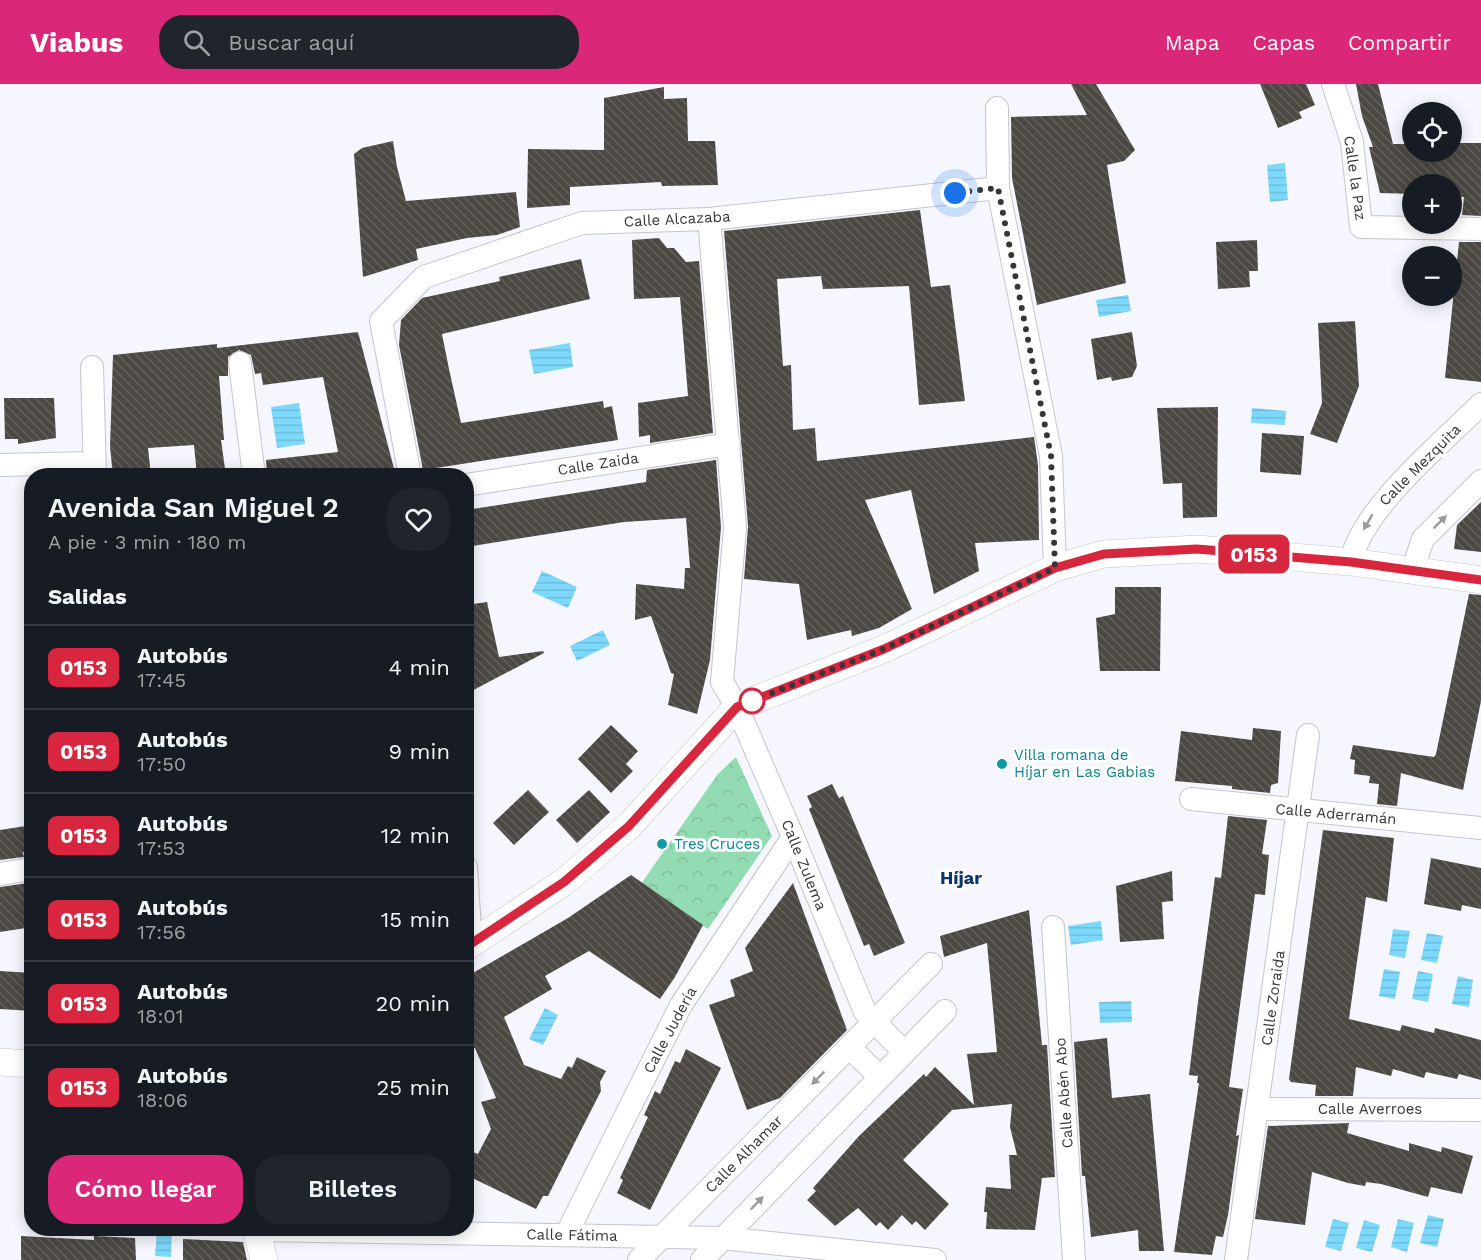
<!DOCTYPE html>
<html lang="es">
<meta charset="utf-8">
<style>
:root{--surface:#171b24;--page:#20242c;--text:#f1f3f6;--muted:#9ea1a6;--line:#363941;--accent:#db2777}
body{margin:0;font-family:"Work Sans",sans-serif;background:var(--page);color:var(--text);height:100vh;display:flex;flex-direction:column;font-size:22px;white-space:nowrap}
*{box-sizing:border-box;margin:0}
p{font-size:20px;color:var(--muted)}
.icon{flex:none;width:33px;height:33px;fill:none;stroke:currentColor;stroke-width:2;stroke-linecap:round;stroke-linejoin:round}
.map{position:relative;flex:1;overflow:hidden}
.details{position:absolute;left:24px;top:384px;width:450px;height:768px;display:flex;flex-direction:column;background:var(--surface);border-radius:24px;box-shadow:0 3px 15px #0003}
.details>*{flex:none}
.badge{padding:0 12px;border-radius:9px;font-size:21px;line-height:39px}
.tools{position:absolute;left:1402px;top:18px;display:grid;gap:12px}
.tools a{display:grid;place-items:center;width:60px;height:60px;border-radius:50%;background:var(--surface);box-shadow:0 3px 15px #0003;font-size:30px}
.you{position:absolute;width:30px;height:30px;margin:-15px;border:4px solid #fff;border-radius:50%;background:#1a73e8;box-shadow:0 0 0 9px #1a73e833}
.map>.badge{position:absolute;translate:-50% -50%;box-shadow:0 0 0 3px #fff}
h2{padding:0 24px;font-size:22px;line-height:54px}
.round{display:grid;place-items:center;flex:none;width:63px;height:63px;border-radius:24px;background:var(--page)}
.headline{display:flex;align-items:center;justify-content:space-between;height:102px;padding:0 24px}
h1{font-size:28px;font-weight:600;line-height:45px}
.cta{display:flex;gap:12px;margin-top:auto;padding:12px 24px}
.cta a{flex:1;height:69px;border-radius:24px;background:var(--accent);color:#fff;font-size:24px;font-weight:600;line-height:69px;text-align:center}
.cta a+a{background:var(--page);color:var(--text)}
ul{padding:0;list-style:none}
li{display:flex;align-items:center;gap:18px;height:84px;padding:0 24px;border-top:2px solid var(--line)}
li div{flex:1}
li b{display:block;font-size:22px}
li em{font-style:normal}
li .badge{min-width:66px;font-weight:700;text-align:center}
header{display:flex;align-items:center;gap:36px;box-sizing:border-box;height:84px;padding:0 30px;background:var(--accent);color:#fff}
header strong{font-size:28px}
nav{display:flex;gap:33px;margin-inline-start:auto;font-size:21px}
.search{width:420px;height:54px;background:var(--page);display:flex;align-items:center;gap:15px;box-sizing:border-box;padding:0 21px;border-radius:24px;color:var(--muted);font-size:22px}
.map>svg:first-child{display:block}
.park{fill:url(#park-crowns)}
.water{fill:url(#water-rules)}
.building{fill:url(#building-back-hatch)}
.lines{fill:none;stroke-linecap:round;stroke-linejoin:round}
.minor-casing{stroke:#c4c5cc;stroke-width:24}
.tertiary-casing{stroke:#c4c5cc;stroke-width:28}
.minor{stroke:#fff;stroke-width:22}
.tertiary{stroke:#fff;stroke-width:27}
.oneway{fill:#9a9a9c}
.line-casing{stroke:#fff;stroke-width:14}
.line{stroke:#d7263d;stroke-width:9}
.walk{stroke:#353638;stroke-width:6;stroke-dasharray:0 10.8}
.stop-dot{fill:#fff;stroke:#d7263d;stroke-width:3}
.culture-dot{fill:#0f9aa8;stroke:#fff;stroke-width:2}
.labels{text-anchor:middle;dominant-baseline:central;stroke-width:6;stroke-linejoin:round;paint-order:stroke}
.street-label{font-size:15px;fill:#353638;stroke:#fff}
.culture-label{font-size:15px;fill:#0d838f;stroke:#fff;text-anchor:start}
.quarter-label{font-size:18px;font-weight:bold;fill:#0e3467;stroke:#fff}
</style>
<header>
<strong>Viabus</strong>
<div class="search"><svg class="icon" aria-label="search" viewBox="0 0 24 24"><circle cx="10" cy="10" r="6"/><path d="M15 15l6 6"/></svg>Buscar aquí</div>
<nav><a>Mapa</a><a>Capas</a><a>Compartir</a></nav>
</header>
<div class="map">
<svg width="1481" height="1176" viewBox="0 0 1481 1176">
<defs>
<pattern id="park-crowns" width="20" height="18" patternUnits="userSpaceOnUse" patternTransform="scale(1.5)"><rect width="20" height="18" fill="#93dcb3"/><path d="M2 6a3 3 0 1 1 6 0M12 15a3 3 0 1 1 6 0" fill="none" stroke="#7fbd9b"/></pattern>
<pattern id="water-rules" width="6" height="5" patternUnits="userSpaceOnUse" patternTransform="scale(1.5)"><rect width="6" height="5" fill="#7dd9fc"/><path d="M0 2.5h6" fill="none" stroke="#6dbbd9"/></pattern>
<pattern id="building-back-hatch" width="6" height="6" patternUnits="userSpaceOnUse" patternTransform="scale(1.5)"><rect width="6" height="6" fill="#4c4844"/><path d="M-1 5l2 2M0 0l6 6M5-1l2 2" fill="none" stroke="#64615d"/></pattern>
</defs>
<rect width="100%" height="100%" fill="#f6f7fe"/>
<polygon class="park" points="736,673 772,752 708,845 641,800 717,691"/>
<g class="water">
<polygon points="1285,79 1288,116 1270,118 1267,81"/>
<polygon points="1128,211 1131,227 1099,233 1096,216"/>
<polygon points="570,259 573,283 534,290 529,266"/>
<polygon points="299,319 305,360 277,364 271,323"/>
<polygon points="1252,324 1286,327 1285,341 1251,339"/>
<polygon points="542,487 577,503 568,524 532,508"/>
<polygon points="603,546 610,561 577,577 570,562"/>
<polygon points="1101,837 1103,856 1071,861 1068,842"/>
<polygon points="1393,845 1410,847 1405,874 1389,871"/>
<polygon points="1427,849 1443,852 1437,879 1421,876"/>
<polygon points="1384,885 1400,888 1395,915 1379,912"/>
<polygon points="1418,887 1433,890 1428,918 1412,915"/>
<polygon points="1458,892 1473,896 1469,923 1452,920"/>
<polygon points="1131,917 1132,938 1100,939 1099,918"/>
<polygon points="545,924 558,931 543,961 529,955"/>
<polygon points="1428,1131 1444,1135 1437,1163 1420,1159"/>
<polygon points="1333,1135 1349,1139 1341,1167 1325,1163"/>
<polygon points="1398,1135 1414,1139 1407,1168 1391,1163"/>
<polygon points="1364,1136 1380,1141 1372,1168 1356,1164"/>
<polygon points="157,1145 172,1145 171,1173 155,1172"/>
</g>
<g class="building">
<polygon points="1071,0 1096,0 1135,66 1124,77 1107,81 1126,199 1037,221 1012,94 1011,33 1087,31"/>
<polygon points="1260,0 1306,0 1315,21 1299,28 1302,34 1278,44"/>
<polygon points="1356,0 1378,0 1393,60 1413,60 1413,68 1452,68 1452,59 1481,59 1481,132 1462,131 1464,113 1452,113 1452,100 1413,100 1413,110 1380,109 1369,63 1373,63 1362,32"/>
<polygon points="664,3 664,15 687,14 688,57 715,57 718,101 662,102 661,98 570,103 570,121 527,124 528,65 604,66 604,14"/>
<polygon points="393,57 397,83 406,117 516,108 520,143 497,151 467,154 416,165 418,176 363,193 354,70 362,64"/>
<polygon points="920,126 931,203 950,201 965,317 919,321 909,202 823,205 821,192 777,195 783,282 791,281 793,346 815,344 817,377 1034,353 1038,381 1039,456 975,459 979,487 934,510 911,406 865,416 912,525 879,544 852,552 851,546 807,556 799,500 744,495 748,442 724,147"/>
<polygon points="659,154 667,164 674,164 686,178 699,177 713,349 650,359 650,351 639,353 638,319 688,312 680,213 634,215 632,156"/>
<polygon points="1257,156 1258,187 1249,187 1250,203 1218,205 1216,158"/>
<polygon points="1459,158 1481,158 1481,298 1445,294"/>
<polygon points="581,175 590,215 442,250 449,285 461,339 603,317 604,324 612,322 618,356 423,386 399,261 401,236 422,214 500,197 499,193"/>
<polygon points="1355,237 1359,302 1337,359 1310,350 1322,319 1318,239"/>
<polygon points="358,248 396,392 267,392 266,376 338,368 323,293 263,301 261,289 255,290 251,271 239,266 228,273 228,292 219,292 224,356 221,356 226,392 197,392 194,361 148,364 151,392 113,392 110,363 113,271 217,260 217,264"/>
<polygon points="1132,248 1137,282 1132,293 1112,297 1111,293 1097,296 1091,255"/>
<polygon points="4,314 54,314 56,354 18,360 18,355 5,355"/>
<polygon points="1218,323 1217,433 1183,434 1182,399 1163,400 1157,324"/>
<polygon points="1262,349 1304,352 1301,391 1260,388"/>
<polygon points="716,376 721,443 710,576 697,630 668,621 674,590 671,589 651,532 635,536 636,500 684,505 685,484 690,484 686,434 624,438 466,463 466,426 646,398 647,386"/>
<polygon points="1481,418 1481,468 1454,465 1457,441"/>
<polygon points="1115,503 1161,503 1160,587 1100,587 1096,534 1115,530"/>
<polygon points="1469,510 1481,511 1481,617 1463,706 1401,689 1397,722 1377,720 1379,700 1369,699 1370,692 1354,690 1355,676 1350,675 1353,661 1434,673 1436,670"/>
<polygon points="487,518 499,573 543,567 544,569 466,610 466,521"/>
<polygon points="611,641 638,667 626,680 633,687 611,709 578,675"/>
<polygon points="1253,644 1281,647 1278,699 1271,701 1270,709 1232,705 1232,702 1175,697 1181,647 1252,656"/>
<polygon points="832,700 839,714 843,712 905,859 874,872 869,860 864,862 809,725 812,723 807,712"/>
<polygon points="528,706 549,728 514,761 493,739"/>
<polygon points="589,706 610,728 577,759 556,736"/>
<polygon points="1228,732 1267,736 1262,770 1269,771 1265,811 1255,810 1229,1003 1243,1005 1236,1052 1239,1051 1228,1131 1223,1153 1216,1152 1212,1171 1174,1168 1199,999 1197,999 1198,992 1189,991 1198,918 1215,793 1221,794"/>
<polygon points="32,741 32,767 23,768 24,773 0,776 0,746"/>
<polygon points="1323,746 1394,754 1387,818 1366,813 1349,935 1400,947 1402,941 1434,949 1435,944 1481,956 1481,996 1459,990 1457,995 1426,988 1424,994 1393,985 1391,992 1356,983 1353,1012 1315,1012 1316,1001 1291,998 1289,995"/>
<polygon points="1431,774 1481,784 1481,825 1462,821 1461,827 1424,820"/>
<polygon points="1172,787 1173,817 1162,818 1164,855 1120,858 1116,802"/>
<polygon points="631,791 703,841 675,893 660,915 589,867 545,892 552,905 504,933 524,981 561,995 568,982 572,984 577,973 606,987 600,998 601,1007 576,1056 548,1112 543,1112 536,1125 466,1091 466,1065 478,1070 491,1045 481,1018 496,1014 475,964 466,967 466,893 568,834"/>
<polygon points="28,799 32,843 0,848 0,803"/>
<polygon points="793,799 847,946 780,1014 747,1026 709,921 735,912 730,896 753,887 745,864"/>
<polygon points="1029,826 1042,961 1047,961 1055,1093 1042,1094 1035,1146 986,1145 987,1128 984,1128 986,1103 1011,1105 1009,1071 1017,1071 1010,1043 1012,1020 952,1026 903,1076 949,1120 925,1146 916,1137 912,1141 902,1131 888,1146 880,1138 876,1142 858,1124 835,1142 807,1116 816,1107 813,1104 859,1052 924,990 926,993 935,983 974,1021 967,970 997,968 987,859 944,873 940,852"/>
<polygon points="0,887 32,889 32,927 0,925"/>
<polygon points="1107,954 1112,1014 1150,1010 1164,1167 1139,1167 1138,1146 1091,1153 1085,1092 1082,1092 1074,958"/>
<polygon points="686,965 721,984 650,1126 617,1109 623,1096 620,1094 648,1033 644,1031 655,1007 660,1010 675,977 680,979"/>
<polygon points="1349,1039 1347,1049 1409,1067 1409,1059 1441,1068 1442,1063 1473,1072 1462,1110 1431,1103 1428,1113 1381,1100 1366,1098 1365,1102 1348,1099 1312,1088 1305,1141 1255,1135 1268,1042"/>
<polygon points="21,1152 94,1156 94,1152 135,1154 136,1176 21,1176"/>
<polygon points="183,1155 243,1158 247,1176 183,1176"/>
</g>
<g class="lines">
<defs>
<g id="minor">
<polyline points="1333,0 1352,58 1361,143 1481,145"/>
<polyline points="997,24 998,104 1051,372 1055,484"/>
<polyline points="709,135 735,443 722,598 737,623 793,753 865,928 903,967"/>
<polyline points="240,279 254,392"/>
<polyline points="92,283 95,392"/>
<polyline points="0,381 94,379"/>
<polyline points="410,392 381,237 424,193 582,139 709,135 998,104"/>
<polyline points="466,401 729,360"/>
<path d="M1351,478c10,-53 91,-119 130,-158"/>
<polyline points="1412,487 1423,455 1481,397"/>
<polyline points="1191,715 1481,744"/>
<polyline points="466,783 471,861"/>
<polyline points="0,790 32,785"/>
<polyline points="1053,843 1074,1176"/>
<polyline points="849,963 879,992"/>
<polyline points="1258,1025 1481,1026"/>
<polyline points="257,1146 722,1154 935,1176"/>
<polyline points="566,1151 681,921 793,753"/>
<polyline points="639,1176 931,880"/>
<polyline points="702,1176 945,927"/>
<polyline points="1236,1176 1308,651"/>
</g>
<g id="tertiary">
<polyline points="466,863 564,798 629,742 737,623 884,565 1055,484 1104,470 1197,465 1351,478 1481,496"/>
<polyline points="0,978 32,980"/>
<polyline points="256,1144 264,1176"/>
</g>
</defs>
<use href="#minor" class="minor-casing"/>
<use href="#tertiary" class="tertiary-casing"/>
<use href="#minor" class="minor"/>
<use href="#tertiary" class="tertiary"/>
</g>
<defs><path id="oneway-solid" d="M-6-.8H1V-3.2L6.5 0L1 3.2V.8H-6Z" transform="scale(1.5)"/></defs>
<g class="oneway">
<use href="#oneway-solid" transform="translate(1368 438) rotate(120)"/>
<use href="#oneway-solid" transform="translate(1440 438) rotate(-45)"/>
<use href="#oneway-solid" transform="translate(818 994) rotate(135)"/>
<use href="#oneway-solid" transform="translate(757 1119) rotate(-46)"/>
</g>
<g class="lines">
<defs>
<polyline id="line" points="466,863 564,798 629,742 737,623 884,565 1055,484 1104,470 1197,465 1351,478 1481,496"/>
</defs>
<use href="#line" class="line-casing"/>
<use href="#line" class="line"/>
<polyline class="walk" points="752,617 884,565 1055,484 1051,372 998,104 955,109"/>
</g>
<circle class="stop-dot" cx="752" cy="617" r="12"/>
<g class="culture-dot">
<circle cx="1002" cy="680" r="6"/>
<circle cx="662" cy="760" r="6"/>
</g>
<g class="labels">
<g class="street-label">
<text transform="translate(1355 94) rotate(82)">Calle la Paz</text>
<text transform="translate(677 135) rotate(-3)">Calle Alcazaba</text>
<text transform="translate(598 380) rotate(-9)">Calle Zaida</text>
<text transform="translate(1420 381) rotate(-45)">Calle Mezquita</text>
<text transform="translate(1336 730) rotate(5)">Calle Aderramán</text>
<text transform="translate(804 781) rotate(68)">Calle Zulema</text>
<text transform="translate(1273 914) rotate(-82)">Calle Zoraida</text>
<text transform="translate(670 946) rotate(-62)">Calle Judería</text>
<text transform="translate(1064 1009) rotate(-94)">Calle Abén Abo</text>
<text x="1370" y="1025">Calle Averroes</text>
<text transform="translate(744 1070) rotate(-45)">Calle Alhamar</text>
<text transform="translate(572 1151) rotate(1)">Calle Fátima</text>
</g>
<g class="culture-label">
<text x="1014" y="671">Villa romana de<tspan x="1014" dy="17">Híjar en Las Gabias</tspan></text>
<text x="674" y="760">Tres Cruces</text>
</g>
<g class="quarter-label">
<text x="961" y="793">Híjar</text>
</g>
</g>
</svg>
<div class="tools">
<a><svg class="icon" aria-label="locate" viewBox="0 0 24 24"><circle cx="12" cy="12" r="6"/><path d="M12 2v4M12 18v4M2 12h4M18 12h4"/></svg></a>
<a>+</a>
<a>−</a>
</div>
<div class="you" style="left:955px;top:109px"></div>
<b class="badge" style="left:1254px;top:470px;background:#d7263d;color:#fff">0153</b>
<section class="details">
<div class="headline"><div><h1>Avenida San Miguel 2</h1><p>A pie · 3 min · 180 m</p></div><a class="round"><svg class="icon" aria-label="heart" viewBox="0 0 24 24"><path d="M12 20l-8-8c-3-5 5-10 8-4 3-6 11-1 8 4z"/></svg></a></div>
<h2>Salidas</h2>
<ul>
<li><span class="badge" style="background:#d7263d;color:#fff">0153</span><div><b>Autobús</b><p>17:45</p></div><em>4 min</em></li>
<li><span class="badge" style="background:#d7263d;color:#fff">0153</span><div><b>Autobús</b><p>17:50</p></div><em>9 min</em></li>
<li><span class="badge" style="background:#d7263d;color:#fff">0153</span><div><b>Autobús</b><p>17:53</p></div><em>12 min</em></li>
<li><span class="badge" style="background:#d7263d;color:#fff">0153</span><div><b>Autobús</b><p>17:56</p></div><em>15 min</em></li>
<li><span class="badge" style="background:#d7263d;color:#fff">0153</span><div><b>Autobús</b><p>18:01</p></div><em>20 min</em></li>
<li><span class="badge" style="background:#d7263d;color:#fff">0153</span><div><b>Autobús</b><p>18:06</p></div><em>25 min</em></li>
</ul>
<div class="cta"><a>Cómo llegar</a><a>Billetes</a></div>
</section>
</div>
